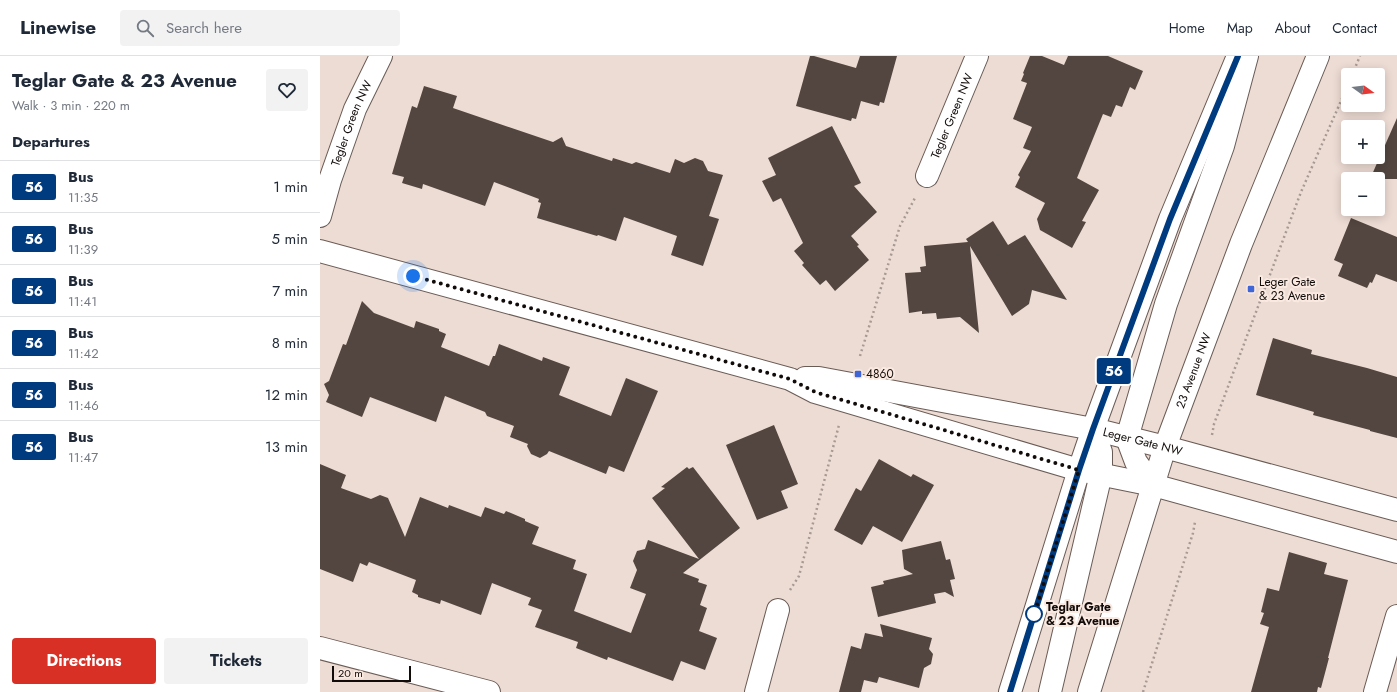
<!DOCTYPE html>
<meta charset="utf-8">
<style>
:root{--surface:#fff;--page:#f2f2f3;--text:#1f2937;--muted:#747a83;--line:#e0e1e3;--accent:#d93025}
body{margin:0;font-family:Jost,sans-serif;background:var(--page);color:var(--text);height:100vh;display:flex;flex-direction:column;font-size:15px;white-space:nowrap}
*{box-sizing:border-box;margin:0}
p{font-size:13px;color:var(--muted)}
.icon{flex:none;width:22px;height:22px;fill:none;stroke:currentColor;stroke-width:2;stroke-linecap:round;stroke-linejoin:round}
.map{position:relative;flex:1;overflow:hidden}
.panel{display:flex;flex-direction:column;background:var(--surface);width:320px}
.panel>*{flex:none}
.badge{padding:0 8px;border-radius:3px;font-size:14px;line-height:26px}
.needle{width:26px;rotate:105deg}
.controls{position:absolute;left:1021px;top:12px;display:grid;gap:8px}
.controls a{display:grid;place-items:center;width:44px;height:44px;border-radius:4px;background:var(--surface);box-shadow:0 2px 10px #0003;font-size:20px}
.scale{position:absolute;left:12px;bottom:10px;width:79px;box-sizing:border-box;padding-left:4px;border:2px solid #110c0a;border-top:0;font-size:11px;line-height:14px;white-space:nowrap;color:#110c0a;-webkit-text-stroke:3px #fae9e1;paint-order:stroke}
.you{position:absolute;width:20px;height:20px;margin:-10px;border:3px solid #fff;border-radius:50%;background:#1a73e8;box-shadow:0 0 0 6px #1a73e833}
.map>.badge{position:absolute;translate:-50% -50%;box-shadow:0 0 0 2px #fff}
h2{padding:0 12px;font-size:15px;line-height:36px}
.round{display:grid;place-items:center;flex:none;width:42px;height:42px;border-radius:4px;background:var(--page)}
.head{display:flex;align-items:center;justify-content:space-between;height:68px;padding:0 12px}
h1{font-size:19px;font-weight:700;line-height:30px}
.primary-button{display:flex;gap:8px;margin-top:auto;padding:8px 12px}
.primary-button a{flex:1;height:46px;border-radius:4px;background:var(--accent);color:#fff;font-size:16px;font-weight:700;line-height:46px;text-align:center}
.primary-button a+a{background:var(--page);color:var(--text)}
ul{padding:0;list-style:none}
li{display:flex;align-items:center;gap:12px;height:52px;padding:0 12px;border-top:1px solid var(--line)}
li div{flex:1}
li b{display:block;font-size:15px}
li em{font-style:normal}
li .badge{min-width:44px;font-weight:700;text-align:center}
header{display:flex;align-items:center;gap:24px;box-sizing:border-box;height:56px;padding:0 20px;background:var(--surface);border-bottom:1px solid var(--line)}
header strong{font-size:19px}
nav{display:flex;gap:22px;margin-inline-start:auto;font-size:14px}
.search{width:280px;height:36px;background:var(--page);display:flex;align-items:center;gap:10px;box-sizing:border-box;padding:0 14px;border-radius:4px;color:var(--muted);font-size:15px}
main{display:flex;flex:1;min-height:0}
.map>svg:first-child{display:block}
.building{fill:#534640}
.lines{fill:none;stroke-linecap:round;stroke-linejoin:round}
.minor-casing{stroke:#6a5b55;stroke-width:24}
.tertiary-casing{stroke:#6a5b55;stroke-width:24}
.secondary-casing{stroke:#6a5b55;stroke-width:24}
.path{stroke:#a79a94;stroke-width:2.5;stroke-dasharray:2 3;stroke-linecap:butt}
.minor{stroke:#fff;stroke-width:22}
.tertiary{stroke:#fff;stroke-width:22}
.secondary{stroke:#fff;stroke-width:22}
.line-casing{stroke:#fff;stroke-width:9}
.line{stroke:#003b80;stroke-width:6}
.walk{stroke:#110c0a;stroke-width:4;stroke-dasharray:0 7.2}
.poi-dot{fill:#4065d7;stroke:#fae9e1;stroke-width:1.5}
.stop-dot{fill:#fff;stroke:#003b80;stroke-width:2}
.labels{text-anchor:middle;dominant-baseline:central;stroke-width:4;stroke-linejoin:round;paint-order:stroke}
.street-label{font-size:12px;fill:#110c0a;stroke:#fae9e1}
.poi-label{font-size:12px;fill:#110c0a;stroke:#fae9e1;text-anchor:start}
.stop-label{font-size:12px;font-weight:bold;fill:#110c0a;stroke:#fae9e1;text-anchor:start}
</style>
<header>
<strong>Linewise</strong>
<div class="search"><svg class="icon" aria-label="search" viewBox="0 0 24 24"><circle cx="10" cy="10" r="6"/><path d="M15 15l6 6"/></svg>Search here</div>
<nav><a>Home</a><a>Map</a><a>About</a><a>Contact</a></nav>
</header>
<main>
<section class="panel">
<div class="head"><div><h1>Teglar Gate &amp; 23 Avenue</h1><p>Walk · 3 min · 220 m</p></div><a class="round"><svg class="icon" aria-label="heart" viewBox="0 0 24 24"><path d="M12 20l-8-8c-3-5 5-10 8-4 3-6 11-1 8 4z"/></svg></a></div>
<h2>Departures</h2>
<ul>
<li><span class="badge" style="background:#003b80;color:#fff">56</span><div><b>Bus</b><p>11:35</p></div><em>1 min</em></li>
<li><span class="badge" style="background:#003b80;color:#fff">56</span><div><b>Bus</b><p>11:39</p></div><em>5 min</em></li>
<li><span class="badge" style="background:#003b80;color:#fff">56</span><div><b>Bus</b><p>11:41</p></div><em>7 min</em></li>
<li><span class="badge" style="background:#003b80;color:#fff">56</span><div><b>Bus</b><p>11:42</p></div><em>8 min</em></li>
<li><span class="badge" style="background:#003b80;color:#fff">56</span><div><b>Bus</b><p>11:46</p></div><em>12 min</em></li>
<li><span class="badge" style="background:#003b80;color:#fff">56</span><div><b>Bus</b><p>11:47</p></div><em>13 min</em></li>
</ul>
<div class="primary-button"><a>Directions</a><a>Tickets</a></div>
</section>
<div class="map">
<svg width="1077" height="636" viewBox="0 0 1077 636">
<rect width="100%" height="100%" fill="#eddcd4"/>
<g class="building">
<polygon points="490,0 494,0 536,12 540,0 577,0 564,47 560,46 559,50 541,45 536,63 532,62 531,65 476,50"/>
<polygon points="710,0 722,0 744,9 748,0 788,0 823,15 815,34 810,31 802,51 796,49 791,61 783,58 757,122 779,134 762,165 766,166 752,192 720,174 717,163 725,147 695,131 700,121 698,119 711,95 703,92 712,71 693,63 707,27 701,25 704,18 703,17"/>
<polygon points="104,30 137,40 133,52 233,86 242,81 246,90 292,105 293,102 312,108 316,106 350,117 355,103 364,107 375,102 383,105 388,115 403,119 389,160 399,163 383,210 351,199 357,180 304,161 296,185 278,179 277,180 217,162 221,147 218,146 219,143 174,126 165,150 103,128 102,133 82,127 84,121 72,118 92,50 97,52"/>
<polygon points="1077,62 1077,123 1050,123"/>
<polygon points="512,70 541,127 534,130 557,156 531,180 539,189 537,190 549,204 515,235 506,224 500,229 482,209 484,207 474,195 483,187 461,142 453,146 442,125 456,119 448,102"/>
<polygon points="1031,162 1077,181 1077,226 1056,218 1052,227 1050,226 1047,232 1018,220 1023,208 1014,204"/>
<polygon points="673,165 688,189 705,179 747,244 712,234 709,248 692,260 650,190 659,277 640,261 617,263 616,257 602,258 602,255 589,257 585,217 601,216 600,211 606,210 604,190 648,186 646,183"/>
<polygon points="42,245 54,257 94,272 96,265 119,273 119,275 126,278 121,291 169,310 173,300 175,300 179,288 222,305 223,301 250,311 239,339 291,360 306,322 338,335 304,416 289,410 286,418 229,395 227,398 220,402 211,398 207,390 208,388 190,381 194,370 167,360 165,356 125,340 116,366 50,341 42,361 6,346 9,339 4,328 9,325 23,288 26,289"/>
<polygon points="953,282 992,294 991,298 1047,312 1077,321 1077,382 1050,375 1050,374 993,359 994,356 936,339"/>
<polygon points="454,369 478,428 461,435 468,452 437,464 406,389"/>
<polygon points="559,403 591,421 593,418 614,429 582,486 553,470 542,489 514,474 536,432 541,435"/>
<polygon points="0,408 26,419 21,432 51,443 60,439 68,442 85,481 100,441 128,452 129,449 161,461 165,451 184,458 186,455 205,463 205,465 219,471 212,488 256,504 253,513 267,518 254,555 311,577 326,538 310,532 317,514 313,505 317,495 325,493 328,484 379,503 332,442 345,432 341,431 367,411 369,413 373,411 420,472 363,517 379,523 378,526 387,529 380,549 387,552 379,575 397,582 385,614 361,605 353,625 288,601 287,604 256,592 258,586 215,571 222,554 208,549 211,542 172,527 161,559 121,544 120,548 98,541 98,539 92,536 96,524 49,506 47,510 40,507 33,526 0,513"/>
<polygon points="621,485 626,504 630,503 635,523 630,524 634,541 625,536 614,538 616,547 558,561 551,531 564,528 563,525 593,518 584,513 582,494"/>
<polygon points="969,496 1007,507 1004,518 1028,524 1008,602 1009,602 1001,632 998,631 997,636 931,636 949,571 940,568 944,557 941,556 947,532 959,535"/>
<polygon points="560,568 612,582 609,593 613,598 611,608 604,612 599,632 559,621 557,627 544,624 541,636 519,636 531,590 541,593 545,577 563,581"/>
</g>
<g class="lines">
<defs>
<g id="minor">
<path id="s1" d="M607,120l50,-120"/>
<path id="s2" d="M0,160l10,-36 25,-71 26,-53"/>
<polyline points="0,592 169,636"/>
<polyline points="436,636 458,554"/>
<polyline points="1055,636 1077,560"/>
</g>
<g id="tertiary">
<polyline points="0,195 470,323 495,336 759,414 833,429 1077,496"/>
<path id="s3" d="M485,322h14l274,51 72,18 232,63"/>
<polyline points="833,429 816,406 807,382 846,248 903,90 927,0"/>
<polyline points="730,636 781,418 781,396 773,373"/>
</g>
<g id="secondary">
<polyline points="690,636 759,414 773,373 850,163 918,0"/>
<path id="s4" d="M769,636l76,-245 76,-203 77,-188"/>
</g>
</defs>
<use href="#minor" class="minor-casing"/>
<use href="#tertiary" class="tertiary-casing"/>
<use href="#secondary" class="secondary-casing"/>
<g class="path">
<polyline points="1032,19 1040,0"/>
<polyline points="540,300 580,170 595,142"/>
<polyline points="892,379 894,368 981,136 1028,29"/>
<polyline points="470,534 479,520 519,369"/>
<polyline points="823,636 873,477 875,466"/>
</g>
<use href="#minor" class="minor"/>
<use href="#tertiary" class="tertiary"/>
<use href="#secondary" class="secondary"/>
</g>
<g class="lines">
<defs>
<polyline id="line" points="690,636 759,414 773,373 850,163 918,0"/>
</defs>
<use href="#line" class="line-casing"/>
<use href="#line" class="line"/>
<polyline class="walk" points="93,220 470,323 495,336 759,414 712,565 714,558"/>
</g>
<g class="poi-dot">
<rect x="927" y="229" width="8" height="8" rx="2"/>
<rect x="534" y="314" width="8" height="8" rx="2"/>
</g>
<circle class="stop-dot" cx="714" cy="558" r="8"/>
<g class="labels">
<g class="street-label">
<text stroke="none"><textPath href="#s1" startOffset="65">Tegler Green NW</textPath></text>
<text stroke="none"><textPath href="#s2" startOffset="98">Tegler Green NW</textPath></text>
<text stroke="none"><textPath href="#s4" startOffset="338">23 Avenue NW</textPath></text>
<text stroke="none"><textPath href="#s3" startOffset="344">Leger Gate NW</textPath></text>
</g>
<g class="poi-label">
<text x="939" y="226">Leger Gate<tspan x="939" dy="14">&amp; 23 Avenue</tspan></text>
<text x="546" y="318">4860</text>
</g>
<g class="stop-label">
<text x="726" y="551">Teglar Gate<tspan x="726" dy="14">&amp; 23 Avenue</tspan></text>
</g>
</g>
</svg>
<div class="controls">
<a><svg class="needle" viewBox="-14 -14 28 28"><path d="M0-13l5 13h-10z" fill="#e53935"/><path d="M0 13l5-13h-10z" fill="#747a83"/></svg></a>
<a>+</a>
<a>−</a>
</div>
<div class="scale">20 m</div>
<div class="you" style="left:93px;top:220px"></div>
<b class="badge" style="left:794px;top:315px;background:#003b80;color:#fff">56</b>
</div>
</main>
